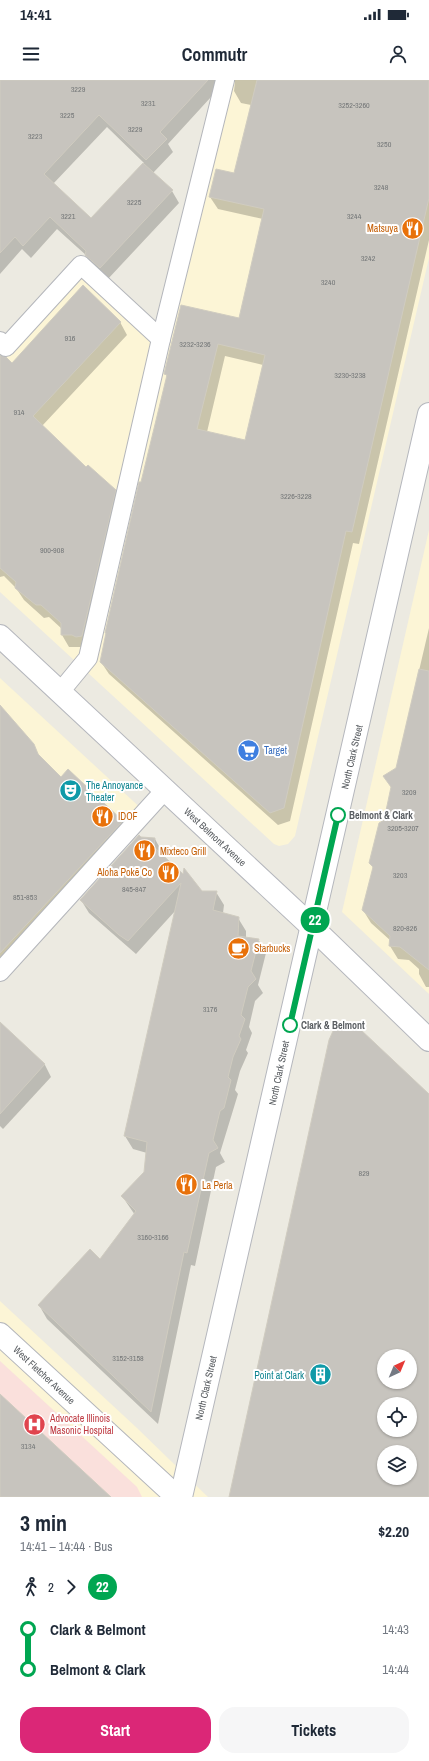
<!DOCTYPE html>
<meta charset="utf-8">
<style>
:root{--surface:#fff;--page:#f6f6f7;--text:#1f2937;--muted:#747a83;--accent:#db2777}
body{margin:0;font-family:"Archivo Narrow",sans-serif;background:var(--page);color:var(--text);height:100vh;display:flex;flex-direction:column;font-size:15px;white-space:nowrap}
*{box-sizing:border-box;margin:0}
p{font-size:13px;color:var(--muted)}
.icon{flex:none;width:22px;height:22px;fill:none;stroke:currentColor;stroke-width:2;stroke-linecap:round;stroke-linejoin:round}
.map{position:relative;height:1417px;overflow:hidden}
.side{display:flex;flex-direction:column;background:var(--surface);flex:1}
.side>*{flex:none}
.badge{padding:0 8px;border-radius:13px;font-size:14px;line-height:26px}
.needle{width:26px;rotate:44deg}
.fabs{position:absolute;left:377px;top:1269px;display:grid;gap:8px}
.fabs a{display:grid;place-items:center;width:40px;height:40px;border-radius:50%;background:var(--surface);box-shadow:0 1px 3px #0004;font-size:20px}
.map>.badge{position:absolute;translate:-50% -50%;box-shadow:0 0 0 2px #fff}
.legs{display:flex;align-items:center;gap:6px;height:44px;padding:0 20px;font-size:13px}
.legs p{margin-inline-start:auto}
.headline{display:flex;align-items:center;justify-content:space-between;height:68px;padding:0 20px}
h1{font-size:22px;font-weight:800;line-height:30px}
.cta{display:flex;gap:8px;margin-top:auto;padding:8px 20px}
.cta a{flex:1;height:46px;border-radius:16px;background:var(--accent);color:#fff;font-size:16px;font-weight:800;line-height:46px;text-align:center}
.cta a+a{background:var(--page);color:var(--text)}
ul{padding:0 20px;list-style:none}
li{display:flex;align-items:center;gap:14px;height:40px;font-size:15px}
li i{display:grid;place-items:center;width:6px;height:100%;margin:0 5px;background:currentColor}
li i::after{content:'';width:10px;height:10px;margin:-5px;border:3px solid;border-radius:50%;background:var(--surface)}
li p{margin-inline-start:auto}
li:first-child i{background:linear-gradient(#0000 50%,currentColor 0)}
li:last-child i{background:linear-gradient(currentColor 50%,#0000 0)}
.status{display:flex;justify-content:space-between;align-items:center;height:28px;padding:0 20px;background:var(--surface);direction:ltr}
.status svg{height:11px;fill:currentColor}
header{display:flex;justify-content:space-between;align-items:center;height:52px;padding:0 20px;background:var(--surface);font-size:18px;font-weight:800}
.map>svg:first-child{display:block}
.commercial{fill:#fcf5d6}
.medical{fill:#fae0dc}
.shadow{fill:#0003;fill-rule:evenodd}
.building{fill:#c7c4be;stroke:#d0ccc0;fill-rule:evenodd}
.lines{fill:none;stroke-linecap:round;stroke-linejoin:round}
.lane-casing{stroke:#b4b6bb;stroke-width:20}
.street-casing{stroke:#b4b6bb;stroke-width:24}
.secondary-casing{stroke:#b5b7bd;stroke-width:24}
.lane{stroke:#fff;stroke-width:18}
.street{stroke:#fff;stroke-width:22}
.secondary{stroke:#fff;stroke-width:22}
.line-1-casing{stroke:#fff;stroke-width:9}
.line-1{stroke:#00a651;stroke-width:6}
.stop-1-dot{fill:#fff;stroke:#00a651;stroke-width:2}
.labels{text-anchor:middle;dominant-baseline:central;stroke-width:4;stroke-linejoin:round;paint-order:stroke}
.number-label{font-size:8px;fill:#747778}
.food-label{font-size:10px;fill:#c56008;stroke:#fff;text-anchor:start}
.shop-label{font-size:10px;fill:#366cbe;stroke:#fff;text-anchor:start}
.street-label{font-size:10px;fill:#595d61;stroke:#fff}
.culture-label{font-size:10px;fill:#0d838f;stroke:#fff;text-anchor:start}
.stop-label{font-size:10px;font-weight:bold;fill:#595d61;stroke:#fff;text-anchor:start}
.health-label{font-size:10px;fill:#be3a42;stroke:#fff;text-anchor:start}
</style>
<div class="status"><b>14:41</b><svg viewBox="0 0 49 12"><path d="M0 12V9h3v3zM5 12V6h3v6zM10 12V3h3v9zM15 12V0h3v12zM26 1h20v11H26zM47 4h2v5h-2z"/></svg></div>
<header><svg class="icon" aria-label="menu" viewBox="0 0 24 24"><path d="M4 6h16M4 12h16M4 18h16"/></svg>Commutr<svg class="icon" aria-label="person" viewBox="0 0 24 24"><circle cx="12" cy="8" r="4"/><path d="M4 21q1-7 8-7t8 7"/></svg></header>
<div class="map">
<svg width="429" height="1417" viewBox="0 0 429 1417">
<rect width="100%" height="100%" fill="#eceae1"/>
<g class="commercial">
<polygon points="225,0 429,0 429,178 295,756 288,764 279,766 274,764 0,512 0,261 81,185 160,259"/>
<polygon points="429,450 429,914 342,832"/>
<polygon points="0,598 145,732 0,892"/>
<polygon points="0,1221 137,1348 208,1417 0,1417"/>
</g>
<polygon class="medical" points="0,1281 137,1407 142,1417 0,1417"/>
<g class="shadow">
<path d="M7,0h422v160l-70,304 -6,-1 -63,278 -12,4 -169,-151 -8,-12 5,-29 61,-256 -1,-3 74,-55 23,-100 -45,-10 -8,-12 25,-22 16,-70 -10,-2 -7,-12 1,-9h-5l-10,17 -9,-2 -43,47 5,8 -20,21 19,18 7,12 -72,77 -14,-12 -6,-12 -30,-27 -26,29 -9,-9 -22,25v-142zM107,47l37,36 -52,56 -39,-35zM225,276l38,9 -17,76 -39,-9z"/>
<polygon points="120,242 127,255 42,346 86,389 115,411 122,424 84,570 80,567 69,567 62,555 62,549 49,537 44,538 24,520 16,508 4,496 0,497 0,292 12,284"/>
<polygon points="429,548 429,907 426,907 419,894 419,889 409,880 398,879 390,866 391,861 371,843 363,830 373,788 370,783 384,741 392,708 385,697 396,689"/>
<polygon points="0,628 33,664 40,677 61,698 122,741 129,753 0,893"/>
<polygon points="141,758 155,759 162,772 162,775 201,812 216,812 224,825 223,833 238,838 246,851 246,858 258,859 266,873 258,905 263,913 255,921 249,947 252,953 246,970 248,973 240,991 235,1010 238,1014 220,1073 225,1082 216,1087 195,1186 191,1185 158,1344 47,1239 39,1225 100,1180 135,1135 122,1116 145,1092 147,1073 133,1069 125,1056 176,830 136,874 89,833 81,820"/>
<polygon points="0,943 45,985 51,997 3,1049 0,1046"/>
</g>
<g class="building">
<polygon points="0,0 208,0 160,52 167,59 146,80 99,35 44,94 91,138 143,83 173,110 100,188 85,175 86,171 50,137 23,166 15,157 0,173"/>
<path d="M257,0h172v118l-77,334 -6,-1 -62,277 -14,5 -170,-151 6,-29h-1l34,-151h2l26,-107 -3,-1 17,-69 58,13 25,-109 -55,-12 7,-28 18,4zM218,264l47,11 -20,85 -48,-11z"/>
<polygon points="83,205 121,242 33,336 86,387 88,385 116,410 82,556 76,557 72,555 61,555 61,543 41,525 36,525 15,508 16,502 0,488 0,275 6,277 12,283"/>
<polygon points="419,589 429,591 429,890 400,867 389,866 390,856 362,830 373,787 369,783 379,743 384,740 391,707 383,696 396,688"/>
<polygon points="0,625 34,664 38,674 61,697 68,689 123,741 0,873"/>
<polygon points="139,755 141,757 155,758 154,767 183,794 184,788 202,811 217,811 213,830 239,837 238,856 259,859 251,891 256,899 248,907 241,935 245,939 239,956 241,959 233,977 228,997 231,1000 224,1028 220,1031 213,1060 218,1068 209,1073 187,1173 184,1172 151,1332 38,1225 90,1169 100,1179 136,1131 121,1116 144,1092 147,1062 124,1056 181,803 128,861 119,855 80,820"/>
<polygon points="0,942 45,984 0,1034"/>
<path d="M348,945l12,4 69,65v403h-200l100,-457 4,-9 5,-4zM384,1276h26v26h-26zM384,1324h26v26h-26zM384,1372h26v26h-26z"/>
<polygon points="0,1314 111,1417 0,1417"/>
</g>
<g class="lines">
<defs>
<g id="lane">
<polyline points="0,261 6,267 81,185 161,259"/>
<polyline points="60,612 88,578 161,259 225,0"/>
<polyline points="0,892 165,710"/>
</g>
<polyline id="street" points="0,1254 177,1417"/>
<g id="secondary">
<polyline points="0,556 313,848 429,960"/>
<path d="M181,1417c83,-361 166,-722 248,-1083"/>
</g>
</defs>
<use href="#lane" class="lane-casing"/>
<use href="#street" class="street-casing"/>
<use href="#secondary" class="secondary-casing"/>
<use href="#lane" class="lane"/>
<use href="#street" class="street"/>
<use href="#secondary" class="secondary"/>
</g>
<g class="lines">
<defs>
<polyline id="line-1" points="290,945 338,735"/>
</defs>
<use href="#line-1" class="line-1-casing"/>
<use href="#line-1" class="line-1"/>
</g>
<defs>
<symbol id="restaurant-disc" viewBox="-11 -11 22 22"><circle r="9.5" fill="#e8710a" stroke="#fff"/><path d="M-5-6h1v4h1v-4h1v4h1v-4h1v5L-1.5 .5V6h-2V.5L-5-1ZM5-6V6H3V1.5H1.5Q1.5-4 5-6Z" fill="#fff"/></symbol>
<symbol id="supermarket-disc" viewBox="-11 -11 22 22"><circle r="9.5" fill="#3f7fe0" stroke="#fff"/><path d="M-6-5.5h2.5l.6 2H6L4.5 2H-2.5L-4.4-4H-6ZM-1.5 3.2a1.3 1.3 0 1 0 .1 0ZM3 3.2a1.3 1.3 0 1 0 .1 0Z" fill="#fff"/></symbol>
<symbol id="theatre-disc" viewBox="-11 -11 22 22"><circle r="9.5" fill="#0f9aa8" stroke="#fff"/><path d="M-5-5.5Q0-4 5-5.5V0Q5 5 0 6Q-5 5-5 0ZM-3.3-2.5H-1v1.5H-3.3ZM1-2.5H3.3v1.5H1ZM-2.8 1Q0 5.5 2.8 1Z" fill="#fff"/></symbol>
<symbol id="cafe-disc" viewBox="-11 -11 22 22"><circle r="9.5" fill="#e8710a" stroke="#fff"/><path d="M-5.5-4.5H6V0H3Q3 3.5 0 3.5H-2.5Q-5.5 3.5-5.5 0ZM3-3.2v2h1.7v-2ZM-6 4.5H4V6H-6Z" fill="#fff"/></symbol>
<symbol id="building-disc" viewBox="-11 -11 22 22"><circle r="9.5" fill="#0f9aa8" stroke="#fff"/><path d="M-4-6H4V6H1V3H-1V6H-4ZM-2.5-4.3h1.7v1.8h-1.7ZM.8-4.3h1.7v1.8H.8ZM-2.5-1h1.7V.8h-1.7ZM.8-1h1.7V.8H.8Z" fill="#fff"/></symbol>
<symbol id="hospital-disc" viewBox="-11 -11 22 22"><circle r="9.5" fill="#e0444e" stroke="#fff"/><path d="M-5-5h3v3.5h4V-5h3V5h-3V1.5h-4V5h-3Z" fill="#fff"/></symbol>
</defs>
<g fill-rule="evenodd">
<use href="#restaurant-disc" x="400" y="136" width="25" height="25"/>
<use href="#supermarket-disc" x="236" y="658" width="25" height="25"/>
<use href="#theatre-disc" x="58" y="698" width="25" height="25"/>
<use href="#restaurant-disc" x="90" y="724" width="25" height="25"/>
<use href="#restaurant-disc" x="132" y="758" width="25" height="25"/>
<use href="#restaurant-disc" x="156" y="780" width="25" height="25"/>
<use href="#cafe-disc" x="226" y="856" width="25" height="25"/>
<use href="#restaurant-disc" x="174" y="1092" width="25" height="25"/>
<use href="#building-disc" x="308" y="1282" width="25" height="25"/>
<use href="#hospital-disc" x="22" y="1332" width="25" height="25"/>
</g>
<g class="stop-1-dot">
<circle cx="338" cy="735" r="7"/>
<circle cx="290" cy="945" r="7"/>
</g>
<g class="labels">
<g class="number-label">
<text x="78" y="9">3229</text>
<text x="148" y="23">3231</text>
<text x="354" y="25">3252-3260</text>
<text x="67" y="35">3225</text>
<text x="135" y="49">3229</text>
<text x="35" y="56">3223</text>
<text x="384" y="64">3250</text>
<text x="381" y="107">3248</text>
<text x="134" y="122">3225</text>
<text x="68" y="136">3221</text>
<text x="354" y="136">3244</text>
<text x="368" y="178">3242</text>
<text x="328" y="202">3240</text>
<text x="70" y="258">916</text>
<text x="195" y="264">3232-3236</text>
<text x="350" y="295">3230-3238</text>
<text x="19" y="332">914</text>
<text x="296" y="416">3226-3228</text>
<text x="52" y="470">900-908</text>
<text x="409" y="712">3209</text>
<text x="403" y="748">3205-3207</text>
<text x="400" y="795">3203</text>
<text x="134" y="809">845-847</text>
<text x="25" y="817">851-853</text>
<text x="405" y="848">820-826</text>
<text x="210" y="929">3176</text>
<text x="364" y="1093">829</text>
<text x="153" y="1157">3160-3166</text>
<text x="128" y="1278">3152-3158</text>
<text x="28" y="1366">3134</text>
</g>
<g class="food-label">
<text x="398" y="148" text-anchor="end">Matsuya</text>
<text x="118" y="736">IDOF</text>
<text x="160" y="771">Mixteco Grill</text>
<text x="152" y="792" text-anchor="end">Aloha Pokē Co</text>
<text x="254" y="868">Starbucks</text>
<text x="202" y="1105">La Perla</text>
</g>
<g class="shop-label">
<text x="264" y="670">Target</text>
</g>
<g class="street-label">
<text transform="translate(352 677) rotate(-77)">North Clark Street</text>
<text transform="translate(215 757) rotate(43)">West Belmont Avenue</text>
<text transform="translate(279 993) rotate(-78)">North Clark Street</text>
<text transform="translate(44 1295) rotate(43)">West Fletcher Avenue</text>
<text transform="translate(206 1308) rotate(-77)">North Clark Street</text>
</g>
<g class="culture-label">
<text x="86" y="705">The Annoyance<tspan x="86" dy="12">Theater</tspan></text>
<text x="304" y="1295" text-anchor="end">Point at Clark</text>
</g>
<g class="stop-label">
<text x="349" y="735">Belmont &amp; Clark</text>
<text x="301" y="945">Clark &amp; Belmont</text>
</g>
<g class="health-label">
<text x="50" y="1338">Advocate Illinois<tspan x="50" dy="12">Masonic Hospital</tspan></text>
</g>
</g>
</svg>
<div class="fabs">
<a><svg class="needle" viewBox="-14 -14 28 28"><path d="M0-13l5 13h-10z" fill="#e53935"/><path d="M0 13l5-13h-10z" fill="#747a83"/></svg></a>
<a><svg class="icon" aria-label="locate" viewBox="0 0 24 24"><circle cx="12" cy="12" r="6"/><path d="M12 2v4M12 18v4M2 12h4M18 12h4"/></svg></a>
<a><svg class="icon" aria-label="layers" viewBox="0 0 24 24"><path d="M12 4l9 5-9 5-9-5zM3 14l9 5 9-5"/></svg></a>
</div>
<b class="badge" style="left:315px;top:840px;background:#00a651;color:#fff">22</b>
</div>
<section class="side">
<div class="headline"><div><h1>3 min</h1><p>14:41 – 14:44 · Bus</p></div><b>$2.20</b></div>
<div class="legs"><svg class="icon" aria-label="walk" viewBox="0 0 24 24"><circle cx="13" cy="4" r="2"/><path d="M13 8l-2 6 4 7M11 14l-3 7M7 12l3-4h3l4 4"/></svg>2<svg class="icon" aria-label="forward" viewBox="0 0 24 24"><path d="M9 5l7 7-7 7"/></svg><b class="badge" style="background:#00a651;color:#fff">22</b></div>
<ul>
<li><i style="color:#00a651"></i><b>Clark &amp; Belmont</b><p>14:43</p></li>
<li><i style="color:#00a651"></i><b>Belmont &amp; Clark</b><p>14:44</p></li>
</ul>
<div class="cta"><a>Start</a><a>Tickets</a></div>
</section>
